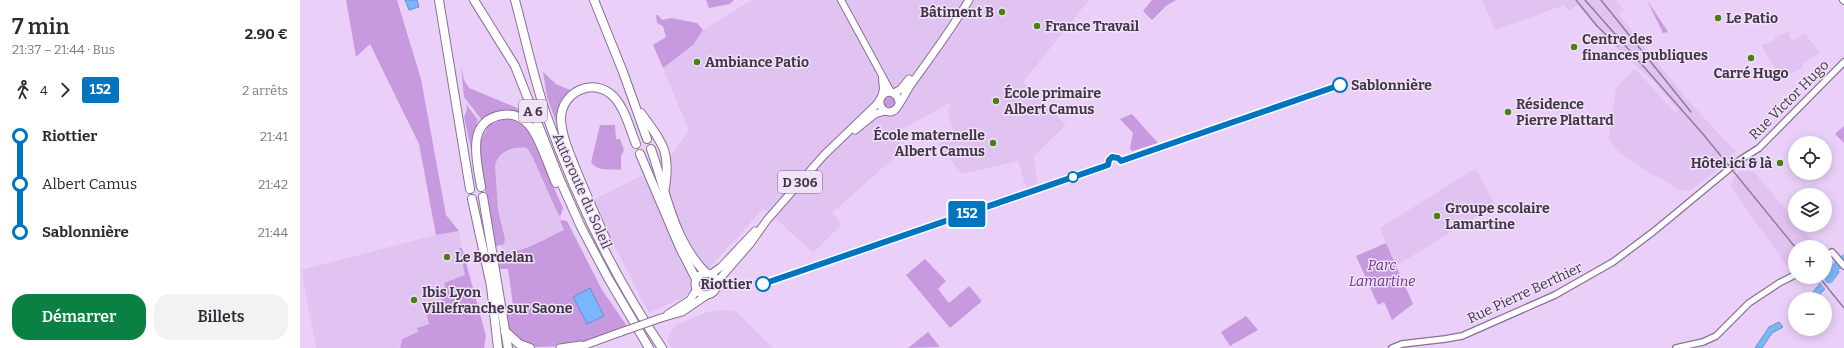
<!DOCTYPE html>
<html lang="fr">
<meta charset="utf-8">
<style>
:root{--surface:#fff;--page:#f2f2f3;--text:#2b2b33;--muted:#7c7c81;--accent:#0b8043}
body{margin:0;font-family:Bitter,serif;background:var(--page);color:var(--text);height:100vh;display:flex;flex-direction:column;font-size:15px;white-space:nowrap}
*{box-sizing:border-box;margin:0}
p{font-size:13px;color:var(--muted)}
.icon{flex:none;width:22px;height:22px;fill:none;stroke:currentColor;stroke-width:2;stroke-linecap:round;stroke-linejoin:round}
.map{position:relative;flex:1;overflow:hidden}
.sheet{display:flex;flex-direction:column;background:var(--surface);width:300px}
.sheet>*{flex:none}
.badge{padding:0 8px;border-radius:3px;font-size:14px;line-height:26px}
.buttons{position:absolute;left:1488px;top:136px;display:grid;gap:8px}
.buttons a{display:grid;place-items:center;width:44px;height:44px;border-radius:50%;background:var(--surface);box-shadow:0 2px 10px #0003;font-size:20px}
.map>.badge{position:absolute;translate:-50% -50%;box-shadow:0 0 0 2px #fff}
.legs{display:flex;align-items:center;gap:6px;height:44px;padding:0 12px;font-size:13px}
.legs p{margin-inline-start:auto}
.overview{display:flex;align-items:center;justify-content:space-between;height:68px;padding:0 12px}
h1{font-size:22px;font-weight:600;line-height:30px}
.action{display:flex;gap:8px;margin-top:auto;padding:8px 12px}
.action a{flex:1;height:46px;border-radius:16px;background:var(--accent);color:#fff;font-size:16px;font-weight:600;line-height:46px;text-align:center}
.action a+a{background:var(--page);color:var(--text)}
ul{padding:0 12px;list-style:none}
li{display:flex;align-items:center;gap:14px;height:48px;font-size:15px}
li i{display:grid;place-items:center;width:6px;height:100%;margin:0 5px;background:currentColor}
li i::after{content:'';width:10px;height:10px;margin:-5px;border:3px solid;border-radius:50%;background:var(--surface)}
li p{margin-inline-start:auto}
li:first-child i{background:linear-gradient(#0000 50%,currentColor 0)}
li:last-child i{background:linear-gradient(currentColor 50%,#0000 0)}
main{display:flex;flex:1;min-height:0}
.map>svg:first-child{display:block}
.built{fill:#e1c3f2}
.green{fill:#c79ae0}
.water{fill:#7ab6fb;stroke:#6990c5}
.pier{fill:#ead0f9}
.lines{fill:none;stroke-linecap:round;stroke-linejoin:round}
.river{stroke:#7ab6fb;stroke-width:9}
.tertiary-casing{stroke:#877095;stroke-width:8}
.secondary-casing{stroke:#877095;stroke-width:8}
.primary-casing{stroke:#877095;stroke-width:9}
.motorway-casing{stroke:#877095;stroke-width:10}
.tertiary{stroke:#fff;stroke-width:5.5}
.secondary{stroke:#fff;stroke-width:6}
.primary{stroke:#fff;stroke-width:7}
.motorway{stroke:#fff;stroke-width:8}
.rail{stroke:#8e7c98;stroke-width:1.5}
.primary-bridge-casing{stroke:#877095;stroke-width:9;stroke-linecap:butt}
.primary-bridge{stroke:#fff;stroke-width:7}
.line-1-casing{stroke:#fff;stroke-width:9}
.line-1{stroke:#0075bf;stroke-width:6}
.poi-dot{fill:#4c8015;stroke:#f1e2fa;stroke-width:1.5}
.stop-1-dot{fill:#fff;stroke:#0075bf;stroke-width:2}
.labels{text-anchor:middle;dominant-baseline:central;stroke-width:3;stroke-linejoin:round;paint-order:stroke}
.shield{fill:#f1e2fa;stroke:#756a7c;stroke-width:1}
.shield-label{font-size:13px;font-weight:bold;fill:#403646}
.poi-label{font-size:14px;font-weight:bold;fill:#403646;stroke:#f1e2fa;text-anchor:start}
.stop-label{font-size:14px;font-weight:bold;fill:#403646;stroke:#f1e2fa;text-anchor:start}
.street-label{font-size:14px;fill:#403646;stroke:#f1e2fa}
.park-label{font-size:14px;font-style:italic;fill:#6e328b;stroke:#f1e2fa}
</style>
<main>
<section class="sheet">
<div class="overview"><div><h1>7 min</h1><p>21:37 – 21:44 · Bus</p></div><b>2.90 €</b></div>
<div class="legs"><svg class="icon" aria-label="walk" viewBox="0 0 24 24"><circle cx="13" cy="4" r="2"/><path d="M13 8l-2 6 4 7M11 14l-3 7M7 12l3-4h3l4 4"/></svg>4<svg class="icon" aria-label="forward" viewBox="0 0 24 24"><path d="M9 5l7 7-7 7"/></svg><b class="badge" style="background:#0075bf;color:#fff">152</b><p>2 arrêts</p></div>
<ul>
<li><i style="color:#0075bf"></i><b>Riottier</b><p>21:41</p></li>
<li><i style="color:#0075bf"></i><span>Albert Camus</span><p>21:42</p></li>
<li><i style="color:#0075bf"></i><b>Sablonnière</b><p>21:44</p></li>
</ul>
<div class="action"><a>Démarrer</a><a>Billets</a></div>
</section>
<div class="map">
<svg width="1544" height="348" viewBox="0 0 1544 348">
<rect width="100%" height="100%" fill="#ead0f9"/>
<g class="built">
<polygon points="452,0 789,0 723,82 766,125 733,157 738,183 726,188 718,161 662,174 638,144 655,138 648,112 651,102 596,133 603,150 532,213 538,219 540,226 513,253 464,208 411,266 385,297 349,313 291,201 365,164 389,131 363,68 393,45 403,30"/>
<polygon points="1182,0 1316,0 1324,10 1319,14 1335,35 1387,99 1420,135 1436,151 1433,157 1391,190 1378,190 1364,180 1351,174 1319,152 1312,145 1309,137 1316,89 1319,84 1335,69 1376,113 1378,111 1353,81 1309,42 1278,5 1269,11 1264,5 1195,30"/>
<polygon points="1489,32 1492,42 1504,33 1520,52 1502,64 1503,68 1484,77 1483,74 1479,76 1461,45 1475,40 1474,37"/>
<polygon points="211,143 229,146 260,212 262,221 269,233 207,258 202,253 192,174 200,147"/>
<polygon points="1176,168 1195,205 1096,266 1080,228"/>
<polygon points="1440,171 1453,171 1495,220 1495,225 1499,225 1518,247 1495,247 1495,266 1486,265 1431,187 1435,176"/>
<polygon points="159,231 162,248 159,249 165,275 141,296 142,305 129,324 117,328 118,332 102,339 99,348 16,348 1,270 136,235"/>
<polygon points="421,310 436,311 473,348 372,348 367,341 371,331 377,324 407,312"/>
</g>
<g class="green">
<polygon points="46,0 97,0 121,79 146,215 159,231 136,235 119,144 70,44 56,57"/>
<polygon points="406,0 434,0 430,4 409,8"/>
<polygon points="852,0 876,0 866,6 852,20 843,11"/>
<polygon points="1347,0 1368,32 1363,33"/>
<polygon points="356,15 358,15 362,20 371,18 397,23 403,30 393,45 363,68 353,45 366,37 363,26 357,23"/>
<path d="M161,67l3,13 5,8 51,21 6,8c-17,-6 -29,-9 -43,3l-2,-1 -17,-22z"/>
<path d="M243,72l13,12 14,6c-11,9 -13,19 -14,32l-9,-25z"/>
<polygon points="590,96 593,98 595,102 591,108 584,105 585,99"/>
<polygon points="166,104 178,120 172,138 171,149 164,117 167,110"/>
<polygon points="832,114 858,143 832,151 830,148 833,133 820,119"/>
<path d="M205,119c12,1 18,5 25,15l33,74 -2,7 -2,1 -27,-60 -5,-8c-14,-2 -29,3 -32,18l3,44 7,29 -1,5 -10,3 -14,-90 1,-18 8,-14z"/>
<path d="M300,125h15l1,14h4l4,11 -3,6v14c-10,-1 -24,2 -30,-8z"/>
<polygon points="1544,126 1544,143 1535,134"/>
<path d="M263,220l4,1 35,69 25,36 -48,17 -16,3 -26,1 -12,-2 -16,-15 -4,-16 8,-9 -5,-36h-11v-14l2,-2c23,1 45,-14 65,-23l-4,-9z"/>
<polygon points="1086,243 1113,304 1092,320 1084,302 1078,305 1056,256"/>
<polygon points="159,248 162,248 186,336 184,348 100,348 102,339 118,332 117,328 129,324 126,311 142,305 141,296 139,297 138,293 146,290 144,283 165,275"/>
<polygon points="625,259 646,281 638,289 649,303 669,286 681,300 681,302 650,328 606,275"/>
<polygon points="946,316 958,330 930,346 921,332"/>
<polygon points="628,332 640,347 608,348"/>
</g>
<g class="water">
<polygon points="105,0 117,0 119,7 109,10"/>
<path d="M1532,266l7,6 -8,11 -16,16h-8c9,-11 19,-21 25,-33z"/>
<polygon points="290,288 304,316 287,324 273,297"/>
<polygon points="1479,322 1483,327 1472,333 1462,348 1455,348 1469,327"/>
</g>
<polygon class="pier" points="1526,273 1533,283 1526,290 1519,281 1525,277"/>
<g class="lines">
<polyline class="river" points="1529,279 1533,270 1544,259"/>
<defs>
<g id="tertiary">
<polyline points="1525,257 1532,252 1544,266"/>
<polyline points="1092,348 1102,344 1145,339 1162,336 1255,295 1313,262 1353,232 1440,160 1459,148 1544,62"/>
<polyline points="1376,348 1403,342 1416,336 1449,303 1479,283 1495,275"/>
</g>
<g id="secondary">
<polyline points="541,0 591,92"/>
<polyline points="1543,0 1544,1"/>
<polyline points="581,98 583,89 582,78"/>
</g>
<g id="primary">
<polyline points="594,93 601,89 609,79"/>
<path d="M580,100c-1,9 8,16 16,9 2,-2 11,-18 14,-23 20,-28 41,-56 59,-86"/>
<polyline points="555,130 575,114 585,111"/>
<circle cx="406" cy="284" r="11"/>
<polyline points="411,274 421,267 455,231"/>
<path d="M417,282l33,-38 17,-24 57,-65 52,-50c3,-3 5,-9 8,-11 7,-5 14,1 15,8"/>
<polyline points="368,314 390,300 397,289"/>
<polyline points="361,318 382,312 407,295"/>
<polyline points="260,348 281,345"/>
<polyline points="277,348 321,332"/>
</g>
<g id="motorway">
<polyline points="139,0 170,189"/>
<polyline points="174,0 215,66 260,180 281,227 308,278 349,348"/>
<path d="M215,0c10,37 18,75 30,111 29,83 68,164 117,237"/>
<polyline points="294,0 323,72 347,139"/>
<path d="M341,113c21,30 30,37 24,75"/>
<path d="M351,149c15,42 22,91 55,124"/>
<polyline points="340,154 380,248 396,279"/>
<path d="M181,187c-4,-26 -16,-66 21,-72 11,-2 20,2 27,10 11,12 20,43 27,58"/>
<polyline points="183,197 208,348"/>
<polyline points="172,199 191,286 198,348"/>
<path d="M307,242c-11,-25 -22,-50 -32,-75 -6,-15 -13,-31 -14,-47 -1,-28 33,-44 53,-23 11,12 16,32 22,47"/>
<polyline points="205,331 219,344 230,348"/>
</g>
</defs>
<use href="#tertiary" class="tertiary-casing"/>
<use href="#secondary" class="secondary-casing"/>
<use href="#primary" class="primary-casing"/>
<use href="#motorway" class="motorway-casing"/>
<use href="#tertiary" class="tertiary"/>
<use href="#secondary" class="secondary"/>
<use href="#primary" class="primary"/>
<use href="#motorway" class="motorway"/>
<g class="rail">
<polyline points="1276,0 1297,26 1318,46"/>
<polyline points="1285,0 1403,134 1495,247"/>
<polyline points="1301,0 1391,112"/>
<polyline points="1519,277 1544,308"/>
</g>
<defs>
<polyline id="primary-bridge" points="321,332 361,318"/>
</defs>
<use href="#primary-bridge" class="primary-bridge-casing"/>
<use href="#primary-bridge" class="primary-bridge"/>
</g>
<g class="lines">
<defs>
<polyline id="line-1" points="463,284 808,165 809,160 812,157 818,158 821,161 1040,85"/>
</defs>
<use href="#line-1" class="line-1-casing"/>
<use href="#line-1" class="line-1"/>
</g>
<g class="poi-dot">
<circle cx="702" cy="12" r="4"/>
<circle cx="1418" cy="18" r="4"/>
<circle cx="737" cy="26" r="4"/>
<circle cx="1274" cy="47" r="4"/>
<circle cx="1451" cy="58" r="4"/>
<circle cx="397" cy="62" r="4"/>
<circle cx="696" cy="101" r="4"/>
<circle cx="1208" cy="112" r="4"/>
<circle cx="693" cy="143" r="4"/>
<circle cx="1480" cy="163" r="4"/>
<circle cx="1137" cy="216" r="4"/>
<circle cx="147" cy="257" r="4"/>
<circle cx="114" cy="300" r="4"/>
</g>
<g class="stop-1-dot">
<circle cx="1040" cy="85" r="7"/>
<circle cx="773" cy="177" r="5"/>
<circle cx="463" cy="284" r="7"/>
</g>
<g class="labels">
<g class="shield">
<rect x="219" y="100" width="28" height="22" rx="3"/>
<rect x="478" y="171" width="44" height="22" rx="3"/>
</g>
<g class="shield-label">
<text x="233" y="111">A 6</text>
<text x="500" y="182">D 306</text>
</g>
<g class="poi-label">
<text x="694" y="12" text-anchor="end">Bâtiment B</text>
<text x="1426" y="18">Le Patio</text>
<text x="745" y="26">France Travail</text>
<text x="1282" y="39">Centre des<tspan x="1282" dy="16">finances publiques</tspan></text>
<text x="405" y="62">Ambiance Patio</text>
<text x="1451" y="73" text-anchor="middle">Carré Hugo</text>
<text x="704" y="93">École primaire<tspan x="704" dy="16">Albert Camus</tspan></text>
<text x="1216" y="104">Résidence<tspan x="1216" dy="16">Pierre Plattard</tspan></text>
<text x="685" y="135" text-anchor="end">École maternelle<tspan x="685" dy="16">Albert Camus</tspan></text>
<text x="1472" y="163" text-anchor="end">Hôtel ici &amp; là</text>
<text x="1145" y="208">Groupe scolaire<tspan x="1145" dy="16">Lamartine</tspan></text>
<text x="155" y="257">Le Bordelan</text>
<text x="122" y="292">Ibis Lyon<tspan x="122" dy="16">Villefranche sur Saone</tspan></text>
</g>
<g class="stop-label">
<text x="1051" y="85">Sablonnière</text>
<text x="452" y="284" text-anchor="end">Riottier</text>
</g>
<g class="street-label">
<text transform="translate(1489 100) rotate(-45)">Rue Victor Hugo</text>
<text transform="translate(282 191) rotate(66)">Autoroute du Soleil</text>
<text transform="translate(1225 293) rotate(-25)">Rue Pierre Berthier</text>
</g>
<g class="park-label">
<text x="1082" y="265">Parc<tspan x="1082" dy="16">Lamartine</tspan></text>
</g>
</g>
</svg>
<div class="buttons">
<a><svg class="icon" aria-label="locate" viewBox="0 0 24 24"><circle cx="12" cy="12" r="6"/><path d="M12 2v4M12 18v4M2 12h4M18 12h4"/></svg></a>
<a><svg class="icon" aria-label="layers" viewBox="0 0 24 24"><path d="M12 4l9 5-9 5-9-5zM3 14l9 5 9-5"/></svg></a>
<a>+</a>
<a>−</a>
</div>
<b class="badge" style="left:667px;top:214px;background:#0075bf;color:#fff">152</b>
</div>
</main>
